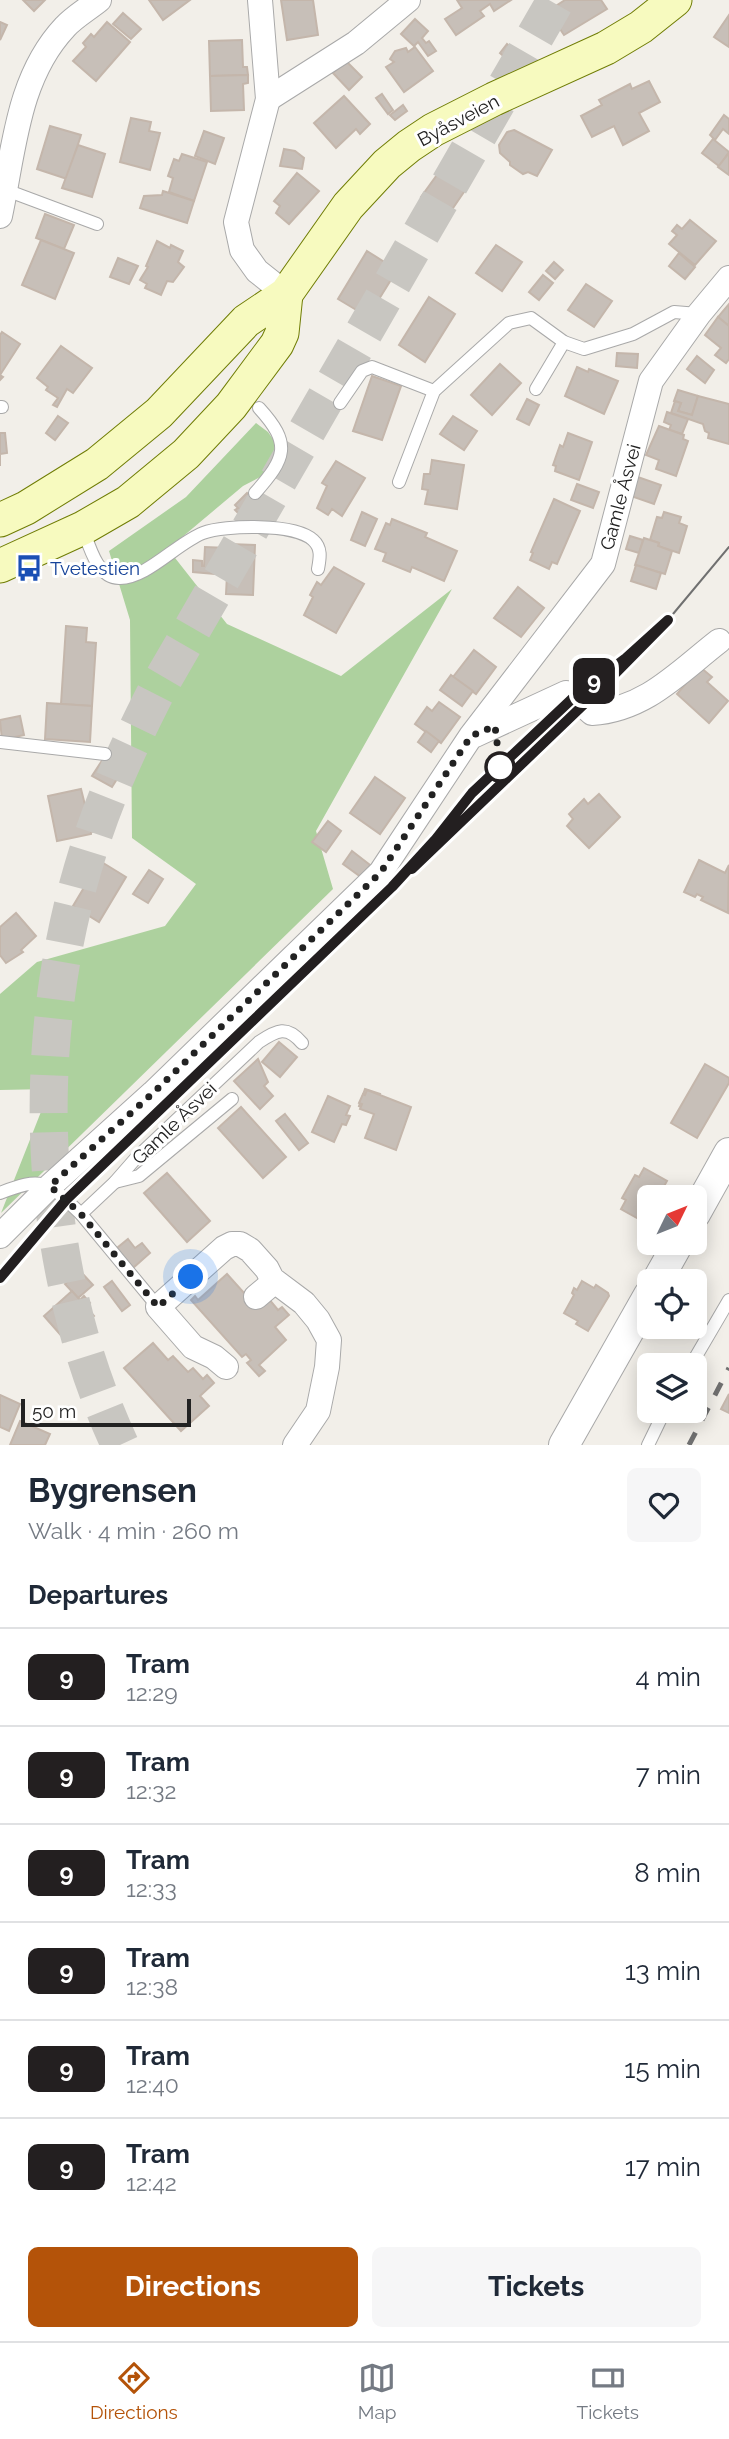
<!DOCTYPE html>
<meta charset="utf-8">
<style>
:root{--surface:#fff;--page:#f6f6f7;--text:#1f2937;--muted:#747a83;--line:#e0e1e3;--accent:#b45309}
body{margin:0;font-family:Raleway,sans-serif;background:var(--page);color:var(--text);height:100vh;display:flex;flex-direction:column;font-size:26px;white-space:nowrap}
*{box-sizing:border-box;margin:0}
p{font-size:23px;color:var(--muted)}
.icon{flex:none;width:38px;height:38px;fill:none;stroke:currentColor;stroke-width:2;stroke-linecap:round;stroke-linejoin:round}
.map{position:relative;height:1445px;overflow:hidden}
.details{display:flex;flex-direction:column;background:var(--surface);flex:1}
.details>*{flex:none}
.badge{padding:0 14px;border-radius:10px;font-size:24px;line-height:46px}
.needle{width:46px;rotate:47deg}
.fabs{position:absolute;left:637px;top:1185px;display:grid;gap:14px}
.fabs a{display:grid;place-items:center;width:70px;height:70px;border-radius:10px;background:var(--surface);box-shadow:0 4px 18px #0003;font-size:35px}
.scale{position:absolute;left:21px;bottom:18px;width:170px;box-sizing:border-box;padding-left:7px;border:4px solid #222;border-top:0;font-size:19px;line-height:24px;white-space:nowrap;color:#222;-webkit-text-stroke:5px #fff;paint-order:stroke}
.you{position:absolute;width:35px;height:35px;margin:-18px;border:5px solid #fff;border-radius:50%;background:#1a73e8;box-shadow:0 0 0 10px #1a73e833}
.map>.badge{position:absolute;translate:-50% -50%;box-shadow:0 0 0 4px #fff}
h2{padding:0 28px;font-size:26px;line-height:63px}
.round{display:grid;place-items:center;flex:none;width:74px;height:74px;border-radius:10px;background:var(--page)}
.headline{display:flex;align-items:center;justify-content:space-between;height:119px;padding:0 28px}
h1{font-size:33px;font-weight:700;line-height:52px}
.action{display:flex;gap:14px;margin-top:auto;padding:14px 28px}
.action a{flex:1;height:80px;border-radius:10px;background:var(--accent);color:#fff;font-size:28px;font-weight:700;line-height:80px;text-align:center}
.action a+a{background:var(--page);color:var(--text)}
ul{padding:0;list-style:none}
li{display:flex;align-items:center;gap:21px;height:98px;padding:0 28px;border-top:2px solid var(--line)}
li div{flex:1}
li b{display:block;font-size:26px}
li em{font-style:normal}
li .badge{min-width:77px;font-weight:700;text-align:center}
.tabs{display:flex;justify-content:space-around;align-items:center;height:98px;border-top:2px solid var(--line);background:var(--surface);font-size:19px;color:var(--muted)}
.tabs a{display:grid;justify-items:center;gap:4px}
.tabs .on{color:var(--accent)}
.map>svg:first-child{display:block}
.forest{fill:#add19e}
.building{fill:#c7bfb8;stroke:#c4b6ab;stroke-width:2}
.lines{fill:none;stroke-linecap:round;stroke-linejoin:round}
.trunk-tunnel{stroke:#c8c6c1;stroke-width:38;stroke-dasharray:38 19;stroke-linecap:butt}
.service-casing{stroke:#a9a9a9;stroke-width:14}
.minor-casing{stroke:#a9a9a9;stroke-width:26}
.tertiary-casing{stroke:#a9a9a9;stroke-width:32}
.secondary-casing{stroke:#707d05;stroke-width:35}
.service{stroke:#fff;stroke-width:12}
.minor{stroke:#fff;stroke-width:24}
.tertiary{stroke:#fff;stroke-width:30}
.secondary{stroke:#f7fabf;stroke-width:33}
.tram{stroke:#707070;stroke-width:2}
.rail{stroke:#707070;stroke-width:5;stroke-dasharray:14 14;stroke-linecap:butt}
.line-casing{stroke:#fff;stroke-width:16}
.line{stroke:#231f20;stroke-width:10}
.walk{stroke:#222;stroke-width:7;stroke-dasharray:0 12.6}
.stop-dot{fill:#fff;stroke:#231f20;stroke-width:3.5}
.labels{text-anchor:middle;dominant-baseline:central;stroke-width:6;stroke-linejoin:round;paint-order:stroke}
.street-label{font-size:19px;fill:#222;stroke:#fff}
.transit-label{font-size:19px;fill:#164399;stroke:#fff;text-anchor:start}
</style>
<div class="map">
<svg width="729" height="1445" viewBox="0 0 729 1445">
<rect width="100%" height="100%" fill="#f2efe9"/>
<polygon class="forest" points="256,423 268,432 275,442 274,454 264,475 243,486 168,549 227,624 341,676 452,589 316,831 333,889 1,1213 50,1089 0,1090 0,994 37,962 165,926 196,884 132,838 130,620 109,551 186,497"/>
<g class="building">
<polygon points="23,0 45,0 34,11"/>
<polygon points="149,0 190,0 163,20"/>
<polygon points="281,0 313,0 318,35 287,40"/>
<polygon points="457,0 511,0 494,11 490,4 480,11 484,16 456,35 445,19 462,8"/>
<polygon points="565,0 601,0 607,9 564,35 548,11"/>
<polygon points="123,13 141,29 131,39 113,24"/>
<polygon points="729,15 729,47 714,37"/>
<polygon points="415,19 428,31 422,38 426,43 429,41 436,51 428,56 418,42 414,46 401,34"/>
<polygon points="0,22 7,25 0,40"/>
<polygon points="107,22 130,42 96,81 73,61 86,47 83,43 91,34 94,37"/>
<polygon points="242,40 243,67 247,67 248,75 210,76 209,41"/>
<polygon points="507,44 514,50 507,59 500,53"/>
<polygon points="415,47 433,71 404,92 386,67 394,62 390,59 395,51 406,48 408,52"/>
<polygon points="346,61 362,77 349,90 333,73"/>
<polygon points="248,75 248,83 243,84 244,110 211,111 210,76"/>
<polygon points="649,81 660,102 639,113 649,131 623,145 614,126 592,137 581,116 602,105 599,100 630,84 632,89"/>
<polygon points="382,94 393,110 388,114 376,98"/>
<polygon points="344,96 370,124 360,134 356,129 336,148 314,123"/>
<polygon points="403,105 407,111 395,120 390,115"/>
<polygon points="724,115 729,119 729,134 723,129 715,140 710,135"/>
<polygon points="131,118 151,122 149,131 160,133 150,170 120,162"/>
<polygon points="50,126 81,135 67,179 37,169"/>
<polygon points="514,130 552,150 537,176 528,172 523,174 510,165 510,162 500,153 499,145 507,132"/>
<polygon points="204,131 224,138 215,164 195,156"/>
<polygon points="713,139 729,152 719,166 702,153"/>
<polygon points="78,145 105,154 92,197 62,188"/>
<polygon points="284,149 295,151 304,158 302,169 280,166"/>
<polygon points="729,153 729,175 718,167"/>
<polygon points="182,154 207,162 194,201 169,192 173,178 168,176 174,159 179,161"/>
<polygon points="442,168 468,186 449,214 446,215 421,197"/>
<polygon points="297,173 319,191 289,224 276,213 280,206 274,201"/>
<polygon points="163,191 194,201 187,223 140,208 144,196 162,195"/>
<polygon points="45,214 74,225 64,249 36,238"/>
<polygon points="690,220 716,241 695,265 669,244 677,235 672,231 677,225 682,229"/>
<polygon points="41,240 74,253 55,299 22,285"/>
<polygon points="157,241 170,248 171,245 183,251 178,262 184,267 173,282 167,281 161,295 145,288 147,284 140,280 148,267 146,266"/>
<polygon points="496,245 522,262 502,291 476,273"/>
<polygon points="367,251 397,270 368,317 338,299"/>
<polygon points="679,253 695,267 685,279 669,266"/>
<polygon points="118,258 138,266 129,284 110,277"/>
<polygon points="554,262 563,270 555,279 546,271"/>
<polygon points="543,275 553,283 539,300 529,292"/>
<polygon points="586,284 612,301 594,327 568,310"/>
<polygon points="429,297 455,314 425,362 399,345"/>
<polygon points="729,304 729,326 718,317"/>
<polygon points="718,317 729,326 729,359 726,363 715,355 721,348 705,335"/>
<polygon points="2,332 20,344 0,375 3,377 0,380 0,335"/>
<polygon points="61,346 92,368 73,393 67,389 57,407 53,405 58,398 46,390 48,387 37,378"/>
<polygon points="617,353 638,354 637,368 616,366"/>
<polygon points="697,356 714,370 705,383 687,369"/>
<polygon points="500,364 521,383 492,415 471,395"/>
<polygon points="577,367 588,372 589,369 618,381 604,414 565,396"/>
<polygon points="372,376 401,386 382,440 353,431"/>
<polygon points="678,390 698,396 692,415 678,411 681,403 674,401"/>
<polygon points="698,396 729,404 729,444 708,438 709,433 705,431 703,424 671,413 675,401 681,403 678,411 692,415"/>
<polygon points="527,399 539,405 529,425 517,419"/>
<polygon points="667,412 688,419 682,434 669,430 671,425 664,422"/>
<polygon points="58,416 68,423 55,440 46,433"/>
<polygon points="453,416 477,431 464,450 440,434"/>
<polygon points="659,426 684,435 683,439 688,441 676,476 656,469 659,460 646,455"/>
<polygon points="0,433 5,433 7,453 0,454 0,466"/>
<polygon points="568,433 592,442 579,480 555,471 556,466 553,465 560,445 563,447"/>
<polygon points="432,460 464,465 457,509 425,504 428,490 422,489 424,474 430,474"/>
<polygon points="336,461 365,478 342,516 332,509 328,515 317,508 327,486 322,483"/>
<polygon points="632,475 661,485 654,504 625,494"/>
<polygon points="577,484 599,492 593,508 571,500"/>
<polygon points="247,493 258,505 245,517 243,514 241,516 235,510 238,508 235,505"/>
<polygon points="554,499 580,511 557,564 552,562 549,569 530,560 533,553 531,552"/>
<polygon points="362,512 377,519 365,546 351,540"/>
<polygon points="664,512 681,517 679,523 687,526 679,553 658,546 659,543 650,540 657,517 662,518"/>
<polygon points="392,519 427,533 425,537 457,551 444,581 412,567 410,572 383,561 386,553 375,549 386,523 390,525"/>
<polygon points="630,536 643,540 639,553 626,549"/>
<polygon points="644,538 659,543 658,546 672,551 665,574 635,565"/>
<polygon points="229,544 255,545 253,595 226,594 227,575 193,572 193,560 202,561 202,566 204,566 205,547 229,548"/>
<polygon points="636,565 661,573 656,589 631,581"/>
<polygon points="334,567 364,584 336,633 304,615 313,597 310,595 317,582 321,585"/>
<polygon points="518,587 544,608 521,637 494,618"/>
<polygon points="66,626 87,628 86,642 96,643 92,706 61,704"/>
<polygon points="474,650 496,667 476,694 453,677"/>
<polygon points="700,667 712,677 707,682 728,701 709,723 677,694"/>
<polygon points="451,675 473,691 462,706 440,690"/>
<polygon points="439,702 460,717 441,743 415,724 427,707 432,711"/>
<polygon points="47,703 92,706 90,742 45,739"/>
<polygon points="20,716 24,735 2,740 0,720"/>
<polygon points="426,731 439,741 431,752 418,742"/>
<polygon points="103,759 122,771 112,787 92,776"/>
<polygon points="375,777 405,798 380,834 350,813"/>
<polygon points="81,789 85,805 99,802 105,829 91,832 91,834 57,841 48,796"/>
<polygon points="599,794 620,817 589,848 567,826 573,819 569,814 584,799 588,804"/>
<polygon points="328,821 341,831 326,852 312,842"/>
<polygon points="352,851 370,865 361,877 343,864"/>
<polygon points="699,860 725,873 729,865 728,913 701,900 703,897 697,894 695,897 684,892"/>
<polygon points="100,861 126,877 99,922 73,906"/>
<polygon points="149,870 163,879 148,903 133,894"/>
<polygon points="16,913 36,936 21,950 23,952 6,963 0,955 0,927"/>
<polygon points="279,1042 297,1057 280,1077 262,1062"/>
<polygon points="258,1059 268,1082 264,1086 273,1096 260,1109 234,1081"/>
<polygon points="705,1064 729,1078 729,1083 697,1138 671,1123"/>
<polygon points="365,1089 380,1094 374,1111 359,1106"/>
<polygon points="367,1090 411,1107 396,1150 365,1138 374,1114 360,1109 362,1104 359,1103 363,1094 365,1095"/>
<polygon points="328,1096 350,1106 346,1115 350,1116 346,1125 342,1124 334,1142 312,1132"/>
<polygon points="241,1107 286,1157 263,1178 218,1128"/>
<polygon points="285,1114 308,1143 299,1150 276,1121"/>
<polygon points="644,1168 667,1181 658,1197 649,1197 649,1213 644,1222 621,1209 626,1200 622,1198 635,1175 639,1177"/>
<polygon points="167,1173 210,1221 187,1242 144,1193"/>
<polygon points="128,1239 135,1248 142,1243 150,1253 133,1268 117,1248"/>
<polygon points="80,1271 93,1285 78,1298 65,1284"/>
<polygon points="227,1274 244,1293 248,1289 269,1299 278,1310 282,1307 289,1315 275,1327 286,1340 259,1365 265,1371 259,1376 247,1363 251,1360 246,1354 242,1357 191,1300 195,1296 198,1300"/>
<polygon points="112,1281 130,1305 122,1311 104,1287"/>
<polygon points="582,1281 594,1288 596,1285 608,1293 609,1296 588,1331 576,1324 578,1321 564,1313 574,1295 572,1293 574,1288 577,1290"/>
<polygon points="72,1291 80,1300 84,1296 90,1303 86,1307 94,1316 66,1341 44,1316"/>
<polygon points="153,1343 168,1360 173,1356 188,1372 193,1368 203,1379 207,1375 214,1383 200,1396 209,1406 181,1431 124,1368"/>
<polygon points="729,1394 729,1413 721,1409"/>
<polygon points="0,1395 20,1404 9,1431 0,1427"/>
<polygon points="20,1421 50,1434 45,1445 10,1445"/>
</g>
<g class="lines">
<path class="trunk-tunnel" d="M120,1445c-87,-188 -93,-416 -26,-612 17,-50 40,-98 64,-145l398,-688"/>
<defs>
<g id="service">
<polyline points="6,190 97,224"/>
<polyline points="536,389 564,342"/>
<polyline points="340,403 362,371 372,367 434,391"/>
<polyline points="0,407 2,407"/>
<polyline points="399,482 434,391 509,323 531,318 564,342 584,349 633,334 674,312 698,314"/>
<path d="M255,493c31,-35 37,-49 4,-85"/>
<path d="M83,529c6,16 14,49 36,49 27,1 58,-35 84,-45 22,-8 92,-10 110,7 9,8 7,18 5,29"/>
<polyline points="0,742 105,754"/>
<polyline points="115,1182 139,1176 232,1099"/>
<path d="M0,1193c45,-18 48,-10 81,21l34,-32 21,-24 123,-116c18,-12 28,-17 43,1"/>
<polyline points="81,1214 158,1307"/>
<polyline points="691,1365 729,1300"/>
<polyline points="648,1445 665,1410"/>
</g>
<g id="minor">
<polyline points="260,0 268,99 236,222 242,250 257,271 286,294"/>
<polyline points="268,99 356,43 408,0"/>
<path d="M0,216c14,-65 17,-138 65,-189 9,-10 23,-18 34,-27"/>
<path d="M475,735l91,-42 8,4 18,16c53,-3 87,-41 127,-72"/>
<polyline points="0,1236 50,1186 153,1093 381,872 471,736 603,564 651,381 699,314 729,278"/>
<polyline points="256,1297 269,1286 272,1279"/>
<polyline points="226,1367 214,1357 193,1347 158,1307 224,1248 232,1244 240,1244 250,1250 267,1269 272,1279 304,1303 318,1320 329,1340 327,1367 318,1411 295,1445"/>
</g>
<g id="tertiary">
<polyline points="695,1214 729,1153"/>
<polyline points="657,1281 679,1242"/>
<polyline points="564,1445 649,1295"/>
</g>
<g id="secondary">
<polyline points="0,520 26,508 97,464 159,413 246,321 286,294 348,206 387,164 409,146 433,130 494,99 606,48 641,27 675,0"/>
<polyline points="0,566 83,528 128,502 186,454 231,406 277,344 282,333 286,294"/>
</g>
</defs>
<use href="#service" class="service-casing"/>
<use href="#minor" class="minor-casing"/>
<use href="#tertiary" class="tertiary-casing"/>
<use href="#secondary" class="secondary-casing"/>
<use href="#service" class="service"/>
<use href="#minor" class="minor"/>
<use href="#tertiary" class="tertiary"/>
<use href="#secondary" class="secondary"/>
<g class="tram">
<polyline points="444,829 472,793 574,697 604,674"/>
<polyline points="0,1278 66,1200 622,668 668,620 729,547"/>
</g>
<polyline class="rail" points="689,1445 729,1368"/>
</g>
<g class="lines">
<defs>
<polyline id="line" points="0,1278 66,1200 392,887 435,840 472,793 574,697 626,658 668,620 602,687 412,869"/>
</defs>
<use href="#line" class="line-casing"/>
<use href="#line" class="line"/>
<polyline class="walk" points="191,1277 158,1307 81,1214 50,1186 153,1093 381,872 471,736 495,726 500,767"/>
</g>
<defs>
<symbol id="bus-bare" viewBox="-9 -9 18 18"><path d="M-5-6H5V4H4V6H2V4H-2V6H-4V4H-5ZM-3.5-4V0h7V-4ZM-3.5 1.2v1.5H-2V1.2ZM2 1.2v1.5H3.5V1.2Z" fill="#1a4fb4" stroke="#fff" stroke-width="2.5" paint-order="stroke"/></symbol>
</defs>
<g fill-rule="evenodd">
<use href="#bus-bare" x="10" y="549" width="38" height="38"/>
</g>
<circle class="stop-dot" cx="500" cy="767" r="14"/>
<g class="labels">
<g class="street-label">
<text transform="translate(458 120) rotate(-28)">Byåsveien</text>
<text transform="translate(620 497) rotate(-75)">Gamle Åsvei</text>
<text transform="translate(174 1123) rotate(-44)">Gamle Åsvei</text>
</g>
<g class="transit-label">
<text x="50" y="568">Tvetestien</text>
</g>
</g>
</svg>
<div class="fabs">
<a><svg class="needle" viewBox="-14 -14 28 28"><path d="M0-13l5 13h-10z" fill="#e53935"/><path d="M0 13l5-13h-10z" fill="#747a83"/></svg></a>
<a><svg class="icon" aria-label="locate" viewBox="0 0 24 24"><circle cx="12" cy="12" r="6"/><path d="M12 2v4M12 18v4M2 12h4M18 12h4"/></svg></a>
<a><svg class="icon" aria-label="layers" viewBox="0 0 24 24"><path d="M12 4l9 5-9 5-9-5zM3 14l9 5 9-5"/></svg></a>
</div>
<div class="scale">50 m</div>
<div class="you" style="left:191px;top:1277px"></div>
<b class="badge" style="left:594px;top:681px;background:#231f20;color:#fff">9</b>
</div>
<section class="details">
<div class="headline"><div><h1>Bygrensen</h1><p>Walk · 4 min · 260 m</p></div><a class="round"><svg class="icon" aria-label="heart" viewBox="0 0 24 24"><path d="M12 20l-8-8c-3-5 5-10 8-4 3-6 11-1 8 4z"/></svg></a></div>
<h2>Departures</h2>
<ul>
<li><span class="badge" style="background:#231f20;color:#fff">9</span><div><b>Tram</b><p>12:29</p></div><em>4 min</em></li>
<li><span class="badge" style="background:#231f20;color:#fff">9</span><div><b>Tram</b><p>12:32</p></div><em>7 min</em></li>
<li><span class="badge" style="background:#231f20;color:#fff">9</span><div><b>Tram</b><p>12:33</p></div><em>8 min</em></li>
<li><span class="badge" style="background:#231f20;color:#fff">9</span><div><b>Tram</b><p>12:38</p></div><em>13 min</em></li>
<li><span class="badge" style="background:#231f20;color:#fff">9</span><div><b>Tram</b><p>12:40</p></div><em>15 min</em></li>
<li><span class="badge" style="background:#231f20;color:#fff">9</span><div><b>Tram</b><p>12:42</p></div><em>17 min</em></li>
</ul>
<div class="action"><a>Directions</a><a>Tickets</a></div>
</section>
<nav class="tabs">
<a class="on"><svg class="icon" aria-label="directions" viewBox="0 0 24 24"><path d="M12 3l9 9-9 9-9-9zM9 14v-3h6M13 9l2 2-2 2"/></svg>Directions</a>
<a><svg class="icon" aria-label="map" viewBox="0 0 24 24"><path d="M3 6l6-2 6 2 6-2v14l-6 2-6-2-6 2zM9 4v14M15 6v14"/></svg>Map</a>
<a><svg class="icon" aria-label="tickets" viewBox="0 0 24 24"><path d="M3 7h18v10H3zM15 7v10"/></svg>Tickets</a>
</nav>
